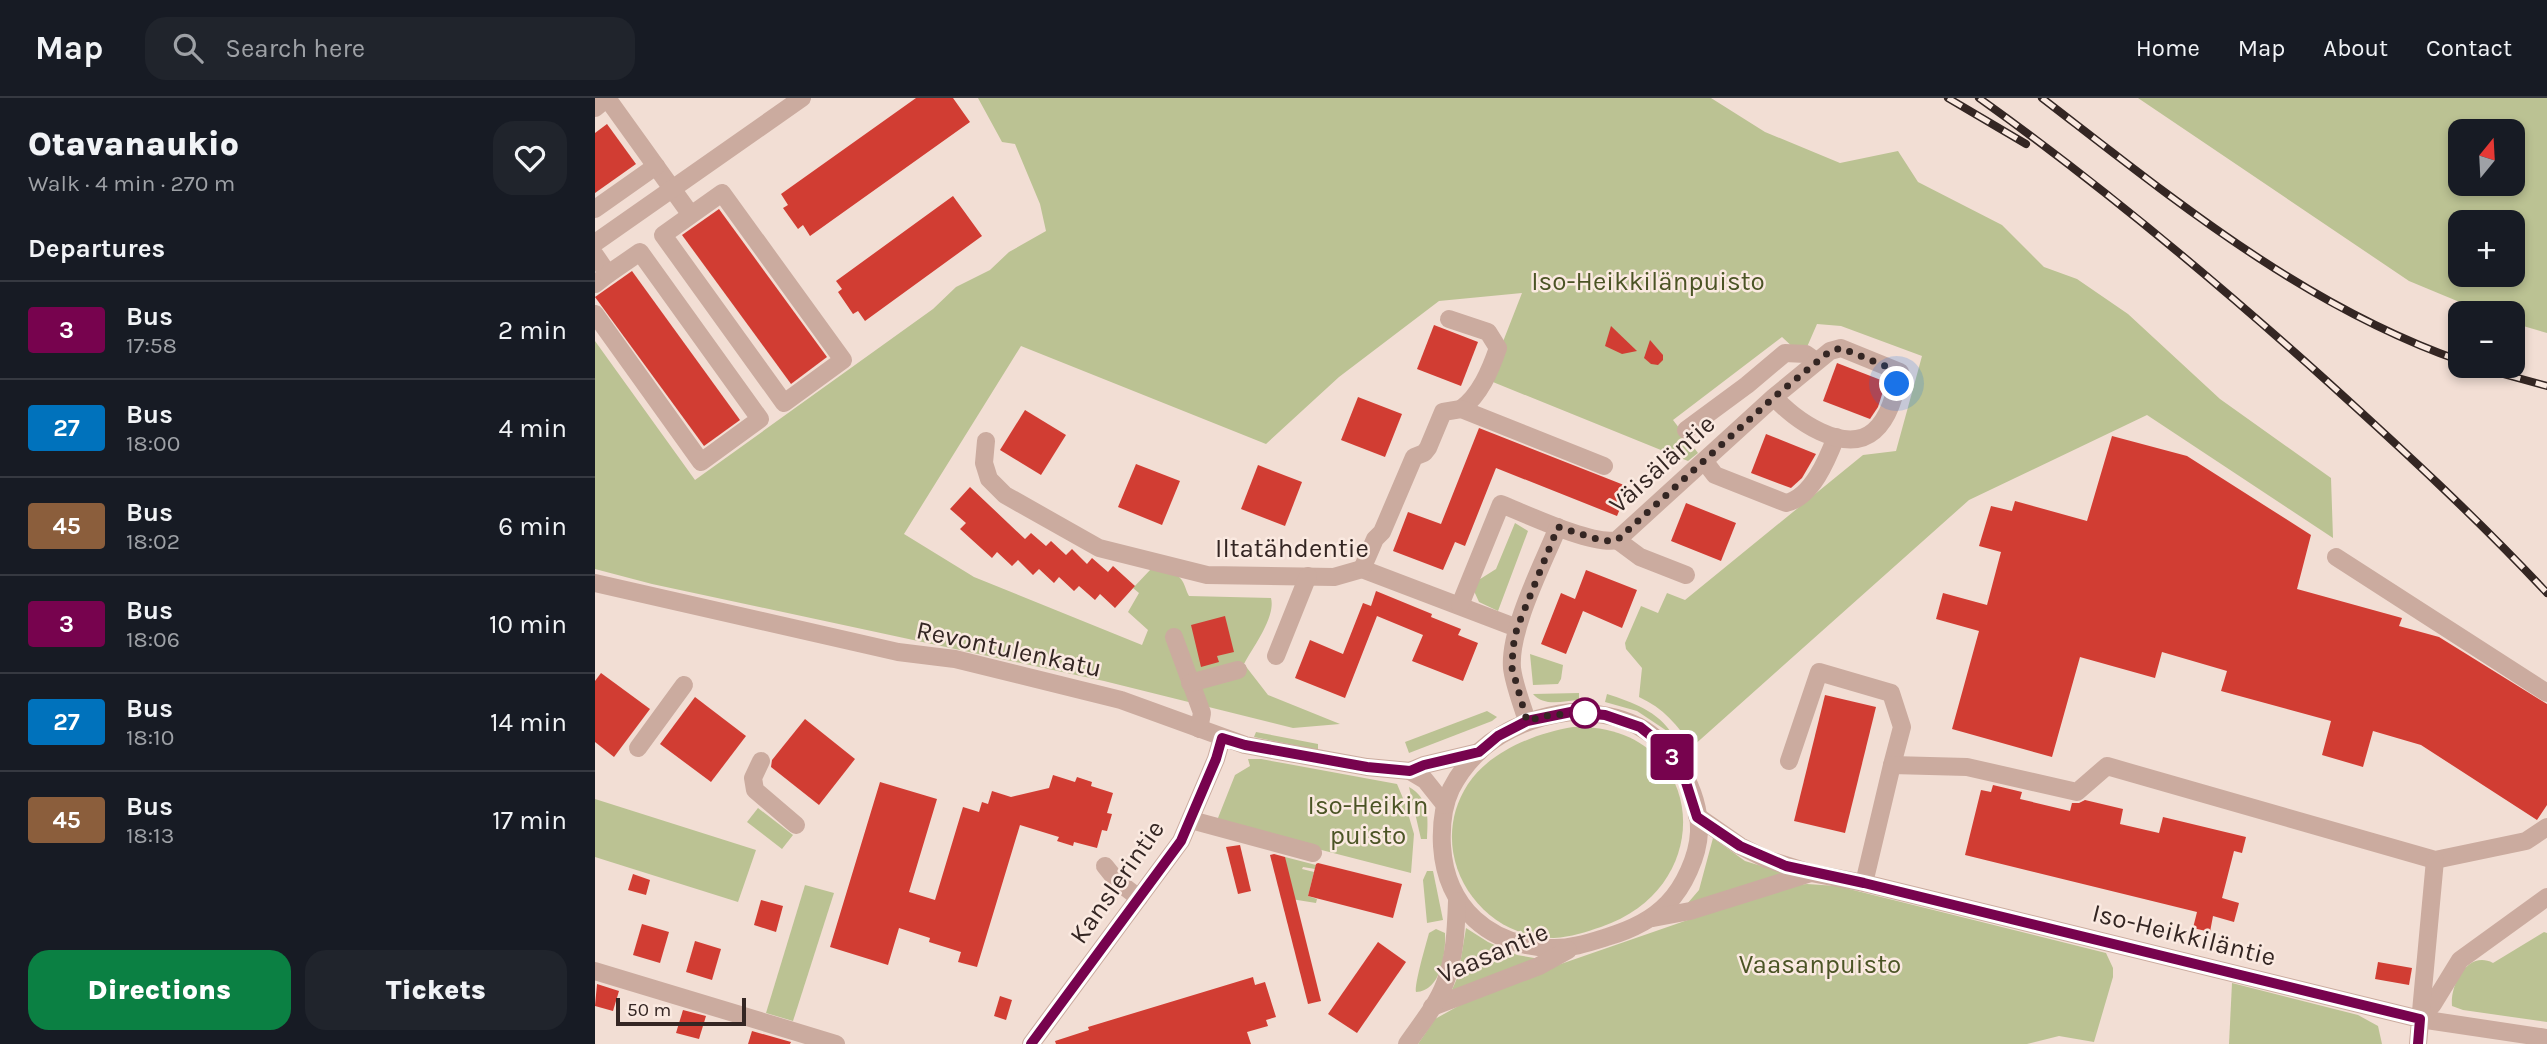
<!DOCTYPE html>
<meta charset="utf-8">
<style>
:root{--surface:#171b24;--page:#20242c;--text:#f1f3f6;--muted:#9ea1a6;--line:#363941;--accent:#0b8043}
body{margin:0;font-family:Karla,sans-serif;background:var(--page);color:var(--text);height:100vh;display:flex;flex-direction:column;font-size:26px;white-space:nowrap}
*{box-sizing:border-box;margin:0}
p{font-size:23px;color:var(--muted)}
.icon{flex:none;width:38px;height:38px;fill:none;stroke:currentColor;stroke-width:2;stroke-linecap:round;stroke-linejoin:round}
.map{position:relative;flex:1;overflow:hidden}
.side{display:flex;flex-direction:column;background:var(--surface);width:595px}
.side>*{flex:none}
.badge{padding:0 14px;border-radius:5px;font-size:24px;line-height:46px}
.needle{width:46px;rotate:18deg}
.tools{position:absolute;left:1853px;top:21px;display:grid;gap:14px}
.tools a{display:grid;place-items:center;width:77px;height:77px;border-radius:14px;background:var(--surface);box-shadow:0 4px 10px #0003;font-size:35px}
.scale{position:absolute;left:21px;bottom:18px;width:130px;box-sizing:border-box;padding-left:7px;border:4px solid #342623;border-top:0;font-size:19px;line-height:24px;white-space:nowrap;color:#342623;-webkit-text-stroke:5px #fae9e0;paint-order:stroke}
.you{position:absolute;width:35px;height:35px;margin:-18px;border:5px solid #fff;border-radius:50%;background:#1a73e8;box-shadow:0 0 0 10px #1a73e833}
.map>.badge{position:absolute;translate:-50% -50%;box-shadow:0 0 0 4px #fff}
h2{padding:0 28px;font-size:26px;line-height:63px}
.round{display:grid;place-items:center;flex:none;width:74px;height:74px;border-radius:21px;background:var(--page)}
.summary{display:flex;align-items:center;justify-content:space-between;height:119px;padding:0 28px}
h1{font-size:33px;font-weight:800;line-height:52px}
.button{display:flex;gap:14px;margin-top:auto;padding:14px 28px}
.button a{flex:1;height:80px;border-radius:21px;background:var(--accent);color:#fff;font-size:28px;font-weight:800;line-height:80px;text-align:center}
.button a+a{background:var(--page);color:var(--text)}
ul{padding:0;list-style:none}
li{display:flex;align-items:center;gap:21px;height:98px;padding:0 28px;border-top:2px solid var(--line)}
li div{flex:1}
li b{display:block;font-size:26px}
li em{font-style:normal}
li .badge{min-width:77px;font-weight:700;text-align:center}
header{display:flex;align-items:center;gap:42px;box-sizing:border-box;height:98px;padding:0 35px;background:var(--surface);border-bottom:2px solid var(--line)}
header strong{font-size:33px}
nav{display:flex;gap:38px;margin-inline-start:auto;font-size:24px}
.search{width:490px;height:63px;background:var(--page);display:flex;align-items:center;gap:18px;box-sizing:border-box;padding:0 24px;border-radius:21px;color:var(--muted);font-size:26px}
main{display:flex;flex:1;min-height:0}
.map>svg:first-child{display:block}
.green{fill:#bbc293;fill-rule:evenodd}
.building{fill:#d13d33}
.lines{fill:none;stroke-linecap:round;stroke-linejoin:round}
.minor{stroke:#cbab9f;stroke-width:18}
.rail-casing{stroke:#342623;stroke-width:8}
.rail{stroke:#fae9e0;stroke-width:5;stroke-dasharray:16;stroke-linecap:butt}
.line-casing{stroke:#fff;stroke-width:16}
.line{stroke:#77034e;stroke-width:10}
.walk{stroke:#342623;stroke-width:7;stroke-dasharray:0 12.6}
.stop-dot{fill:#fff;stroke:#77034e;stroke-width:3.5}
.labels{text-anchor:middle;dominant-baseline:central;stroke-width:5;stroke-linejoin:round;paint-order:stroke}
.park-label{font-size:26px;fill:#4b5425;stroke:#fae9e0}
.street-label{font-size:26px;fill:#342623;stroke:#fae9e0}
</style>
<header>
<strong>Map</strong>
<div class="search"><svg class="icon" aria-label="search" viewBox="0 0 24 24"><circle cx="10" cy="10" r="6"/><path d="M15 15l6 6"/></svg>Search here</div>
<nav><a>Home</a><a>Map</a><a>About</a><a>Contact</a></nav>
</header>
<main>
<section class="side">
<div class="summary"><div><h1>Otavanaukio</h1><p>Walk · 4 min · 270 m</p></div><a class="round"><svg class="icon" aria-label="heart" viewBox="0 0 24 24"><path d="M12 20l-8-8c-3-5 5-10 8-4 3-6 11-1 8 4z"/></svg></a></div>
<h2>Departures</h2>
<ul>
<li><span class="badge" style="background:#77034e;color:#fff">3</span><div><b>Bus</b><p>17:58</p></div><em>2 min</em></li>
<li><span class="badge" style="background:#0072bc;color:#fff">27</span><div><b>Bus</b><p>18:00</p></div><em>4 min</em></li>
<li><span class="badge" style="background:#8b5e3c;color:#fff">45</span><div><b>Bus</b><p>18:02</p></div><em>6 min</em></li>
<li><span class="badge" style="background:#77034e;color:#fff">3</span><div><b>Bus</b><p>18:06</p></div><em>10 min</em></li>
<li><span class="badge" style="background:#0072bc;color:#fff">27</span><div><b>Bus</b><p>18:10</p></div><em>14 min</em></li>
<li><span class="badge" style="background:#8b5e3c;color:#fff">45</span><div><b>Bus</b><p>18:13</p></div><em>17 min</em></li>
</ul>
<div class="button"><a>Directions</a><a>Tickets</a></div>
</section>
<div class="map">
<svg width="1952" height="946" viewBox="0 0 1952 946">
<rect width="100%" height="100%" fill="#f2ded4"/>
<g class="green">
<path d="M383,0h733l54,34 75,31 58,-12 20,31 84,43 42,42 33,12 51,35 92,85 111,79 2,60 -186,-123 -178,85 -277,247c-14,-22 -29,-39 -53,-50l3,-29 -16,-19 -1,-6 16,-37 17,7 9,-20 18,7 178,-145 33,-4 26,-95 -81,-30 -24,-2 -10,23 -11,3 -14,-13 -109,83 25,33 -10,8 -200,-81 34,-87 -83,8 -100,76 -73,67 -245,-98 -117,188 70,43 168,68 6,-15 -20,-18 11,-19 -6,-5 18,-19c9,2 24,2 30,10 4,5 5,12 8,17l82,2c5,19 -18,49 -27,66l24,31 72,29 -47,4 -189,-47 -452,-97 -57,-15v-228l100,139 238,-171 23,-22 34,-17 19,-18 37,-21 -6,-27 -25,-60 -13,-2z"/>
<path d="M1543,0h409v235l-34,-10v-10h-27l-77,-32zM1866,33h52v53h-52zM1866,124h52v53h-52z"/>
<polygon points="920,425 933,433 903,513 884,504 879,493 882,483 901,471"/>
<polygon points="935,556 968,567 966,581 963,586 938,587"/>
<path d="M984,595v7c-16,1 -35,7 -46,-6z"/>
<path d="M1012,596c25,8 51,17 66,41l-36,-24 -32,-9z"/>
<polygon points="892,613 902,619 897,623 814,655 810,644"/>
<path d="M978,629c131,-5 151,158 28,200 -15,5 -30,10 -47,11 -78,0 -130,-87 -86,-154 22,-33 68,-51 105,-57z"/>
<polygon points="661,634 723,646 723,652 659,639"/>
<polygon points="653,661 666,661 802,686 810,705 819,736 816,775 621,725 640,677 655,668"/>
<path d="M814,689c21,12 19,31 18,52h-6z"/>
<polygon points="0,701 161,752 143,804 0,759"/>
<polygon points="163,710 198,737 187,751 152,724"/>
<polygon points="1118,740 1150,763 1189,775 1092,806 1104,792"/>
<polygon points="690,759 721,767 720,771 708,769 707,771 719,774 713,798 722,801 721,805 690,800"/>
<polygon points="832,773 838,773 848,822 832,825 828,782"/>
<polygon points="1212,786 1242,788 1511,855 1518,870 1518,879 1499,944 1464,938 1432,946 823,946 840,921 894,891 1191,788"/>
<polygon points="210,787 239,795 198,923 171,915"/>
<polygon points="871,830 893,844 922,857 945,861 856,894 863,878"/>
<path d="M841,831l9,4c1,21 -4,58 -29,59 -2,-7 10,-48 13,-59z"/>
<path d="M1949,834l3,1v89l-84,-12 -11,-4c-2,-22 16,-56 41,-43z"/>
<polygon points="1637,885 1763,917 1783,928 1787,946 1634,946"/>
</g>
<g class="building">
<polygon points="321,0 358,0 375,24 215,138 208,127 203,131 188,110 193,107 186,96"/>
<polygon points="12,26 41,66 0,95 0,35"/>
<polygon points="358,98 387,138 270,223 263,213 258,216 243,194 247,191 241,183"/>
<polygon points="124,111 232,259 196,286 87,137"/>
<polygon points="37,173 145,322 109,348 0,199"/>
<polygon points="839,227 883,244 866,288 822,271"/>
<polygon points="1016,228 1042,253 1027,256 1010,248"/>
<polygon points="1055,242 1068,257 1068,262 1063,267 1056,266 1049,260"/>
<polygon points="1242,265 1291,284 1283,309 1275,321 1228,303"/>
<polygon points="763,299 807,316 790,359 746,342"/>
<polygon points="430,312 471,337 446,377 405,352"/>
<polygon points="884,330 1034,389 1022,418 901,370 870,448 860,444 848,472 798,453 813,414 846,426"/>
<polygon points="1171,336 1221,356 1207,380 1196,390 1156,375"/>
<polygon points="1517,338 1592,358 1716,437 1702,491 1807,520 1804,528 1844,539 1952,606 1952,707 1942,722 1826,647 1778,633 1768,669 1727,657 1736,623 1626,593 1632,573 1567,554 1560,580 1485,559 1457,659 1357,631 1384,533 1341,521 1348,495 1392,507 1406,454 1384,448 1396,408 1417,413 1420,403 1492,423"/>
<polygon points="541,366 585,383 567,427 523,409"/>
<polygon points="663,367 707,384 690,428 646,411"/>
<polygon points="375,389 430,441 436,435 451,448 456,443 471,457 477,451 492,466 497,460 513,474 518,468 540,488 520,510 505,496 500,502 484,488 479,493 464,479 459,485 444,471 438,477 423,462 417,468 402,454 397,460 365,431 371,425 355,411"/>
<polygon points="1091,405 1141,425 1126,463 1076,443"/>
<polygon points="991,472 1042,492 1027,530 988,513 971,556 946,546 966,495 980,501"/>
<polygon points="781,493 837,516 836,519 866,531 863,537 883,545 868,583 817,563 828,537 782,518 750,600 700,580 715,542 748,556 768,505 776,508"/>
<polygon points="630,518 639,554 622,558 624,564 606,569 596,527"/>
<polygon points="6,575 55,611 19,659 0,644 0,583"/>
<polygon points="1230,597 1281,609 1250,735 1199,723"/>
<polygon points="100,599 151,638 116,684 65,646"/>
<polygon points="210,621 260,661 224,707 176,669 177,662"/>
<polygon points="458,677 480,684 482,679 497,684 496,688 518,695 512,715 517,716 512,733 507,732 502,750 479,744 478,748 462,743 464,739 425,727 382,869 363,864 366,854 334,844 335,840 304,830 293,867 235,849 285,684 342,701 314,794 340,802 368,709 384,714 387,704 393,706 397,693 416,699 454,690"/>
<polygon points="1398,687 1427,694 1425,701 1475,713 1477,705 1484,705 1490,702 1528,711 1525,726 1564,735 1568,719 1651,739 1647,755 1639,753 1627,800 1644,805 1639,824 1618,818 1615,834 1598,830 1602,814 1370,757 1386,692 1396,694"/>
<polygon points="645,747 656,793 643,796 631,749"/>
<polygon points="679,756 690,759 726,903 713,906 675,757"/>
<polygon points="723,765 807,786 798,820 713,798 721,766"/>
<polygon points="38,776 55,782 51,797 33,792"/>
<polygon points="166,802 188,808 181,834 159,827"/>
<polygon points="47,826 74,834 65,865 38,857"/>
<polygon points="100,843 126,851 117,882 91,874"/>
<polygon points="783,844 811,864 762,935 733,916"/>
<polygon points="1783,864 1817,870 1814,887 1780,881"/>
<polygon points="658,879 660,887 670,884 681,919 671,922 673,928 652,934 656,946 461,946 460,943 494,932 493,929"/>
<polygon points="2,886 24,893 18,913 0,908"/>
<polygon points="405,898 417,902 411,922 399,918"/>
<polygon points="88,912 111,918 104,941 81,935"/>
<polygon points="157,933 196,944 195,946 153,946"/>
</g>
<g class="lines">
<g class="minor">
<polyline points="0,10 12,0 96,117 68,137 189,305 248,262 127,95 96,117"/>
<polyline points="0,111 61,68"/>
<polyline points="0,145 207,0"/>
<polyline points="0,157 13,176 0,186"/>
<polyline points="0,216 106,364 165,321 45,154 13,176"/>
<path d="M854,221l39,13 10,16c-8,23 -18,47 -37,61"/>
<polyline points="1091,332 1152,287 1190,255 1211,256 1221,263"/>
<polyline points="391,343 389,365 394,381 410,397 504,450 612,477 739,479 767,471 922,530"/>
<path d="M1110,364l10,13 71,28c26,-6 41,-43 50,-66"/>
<polyline points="1022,442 1045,459 1091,477"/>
<polyline points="1741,459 1952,595"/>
<polyline points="767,471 780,441 787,434 819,359 829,355 833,350 848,314 866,311 1009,368"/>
<polyline points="0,485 303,554 360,561 526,602 650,647 772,669 815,673 829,667 884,654"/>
<path d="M865,507l41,-101c25,10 92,42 116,36l157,-143 56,-46 11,-3 59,24c-5,21 -10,45 -26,59 -29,25 -81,-12 -100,-34"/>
<polyline points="579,539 607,615 604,631"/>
<polyline points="681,558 713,478"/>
<polyline points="595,585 643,572"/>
<path d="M976,614c23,1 45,3 67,14 35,19 62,65 61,106 -1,24 -15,55 -32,72 -15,16 -40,27 -60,33 -19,6 -37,12 -57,11 -61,-3 -104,-40 -108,-102 -1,-19 1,-40 9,-57 24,-47 69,-71 120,-77z"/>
<path d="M932,623c-5,-17 -13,-36 -15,-53 -3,-39 31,-104 46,-141"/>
<polyline points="43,650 89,587"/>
<polyline points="166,663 158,680 160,692 201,727"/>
<polyline points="1194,663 1224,574 1296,595 1307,629 1297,667"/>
<polyline points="815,673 830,682 850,707"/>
<polyline points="1102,718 1145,748 1171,761 1216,775 1269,785 1825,921 1952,940"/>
<polyline points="596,722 718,755"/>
<polyline points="510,768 522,783 544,800"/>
<polyline points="1269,785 1297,667 1372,669 1482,694 1512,668 1840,762 1931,743 1952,729"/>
<polyline points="1058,820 1095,813 1216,775"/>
<polyline points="0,873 241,946"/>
<polyline points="837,909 944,868 973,852"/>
<polyline points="1825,921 1838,906 1865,862 1952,799"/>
<polyline points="436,946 586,743 621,661 627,640"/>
<path d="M812,946c13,-19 30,-39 38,-61 10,-26 11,-54 12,-82"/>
<polyline points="1823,946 1840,762"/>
</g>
<defs>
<g id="rail">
<polyline points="1353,0 1431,46"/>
<path d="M1384,0c122,87 239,185 350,285 75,68 149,136 218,210"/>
<path d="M1447,0c130,100 261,208 419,263"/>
<polyline points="1879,268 1952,288"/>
</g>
</defs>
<use href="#rail" class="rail-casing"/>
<use href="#rail" class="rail"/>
</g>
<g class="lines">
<defs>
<polyline id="line" points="436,946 586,743 621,661 627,640 650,647 772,669 815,673 829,667 884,654 903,638 932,623 976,614 1010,617 1045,629 1069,648 1089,678 1102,719 1145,748 1191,768 1269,785 1825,921 1823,946"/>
</defs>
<use href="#line" class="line-casing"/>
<use href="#line" class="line"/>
<polyline class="walk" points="990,615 955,617 932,623 917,570 918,549 922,530 963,429 1008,443 1022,442 1179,299 1235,253 1246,250 1305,274 1302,286"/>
</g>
<circle class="stop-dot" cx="990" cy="615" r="14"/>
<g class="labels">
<g class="park-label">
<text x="1053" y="183">Iso-Heikkilänpuisto</text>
<text x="773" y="707">Iso-Heikin<tspan x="773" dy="30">puisto</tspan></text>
<text x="1225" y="866">Vaasanpuisto</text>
</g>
<g class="street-label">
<text transform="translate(1067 366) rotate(-42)">Väisäläntie</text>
<text x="697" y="450">Iltatähdentie</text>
<text transform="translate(414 551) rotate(12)">Revontulenkatu</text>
<text transform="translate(522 784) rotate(-55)">Kanslerintie</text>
<text transform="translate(1589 837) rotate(14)">Iso-Heikkiläntie</text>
<text transform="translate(898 855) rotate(-23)">Vaasantie</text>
</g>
</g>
</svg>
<div class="tools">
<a><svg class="needle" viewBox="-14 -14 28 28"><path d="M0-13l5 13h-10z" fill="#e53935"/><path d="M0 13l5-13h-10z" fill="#9ea1a6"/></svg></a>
<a>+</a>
<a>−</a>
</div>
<div class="scale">50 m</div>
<div class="you" style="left:1302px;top:286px"></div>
<b class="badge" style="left:1077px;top:659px;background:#77034e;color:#fff">3</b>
</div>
</main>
